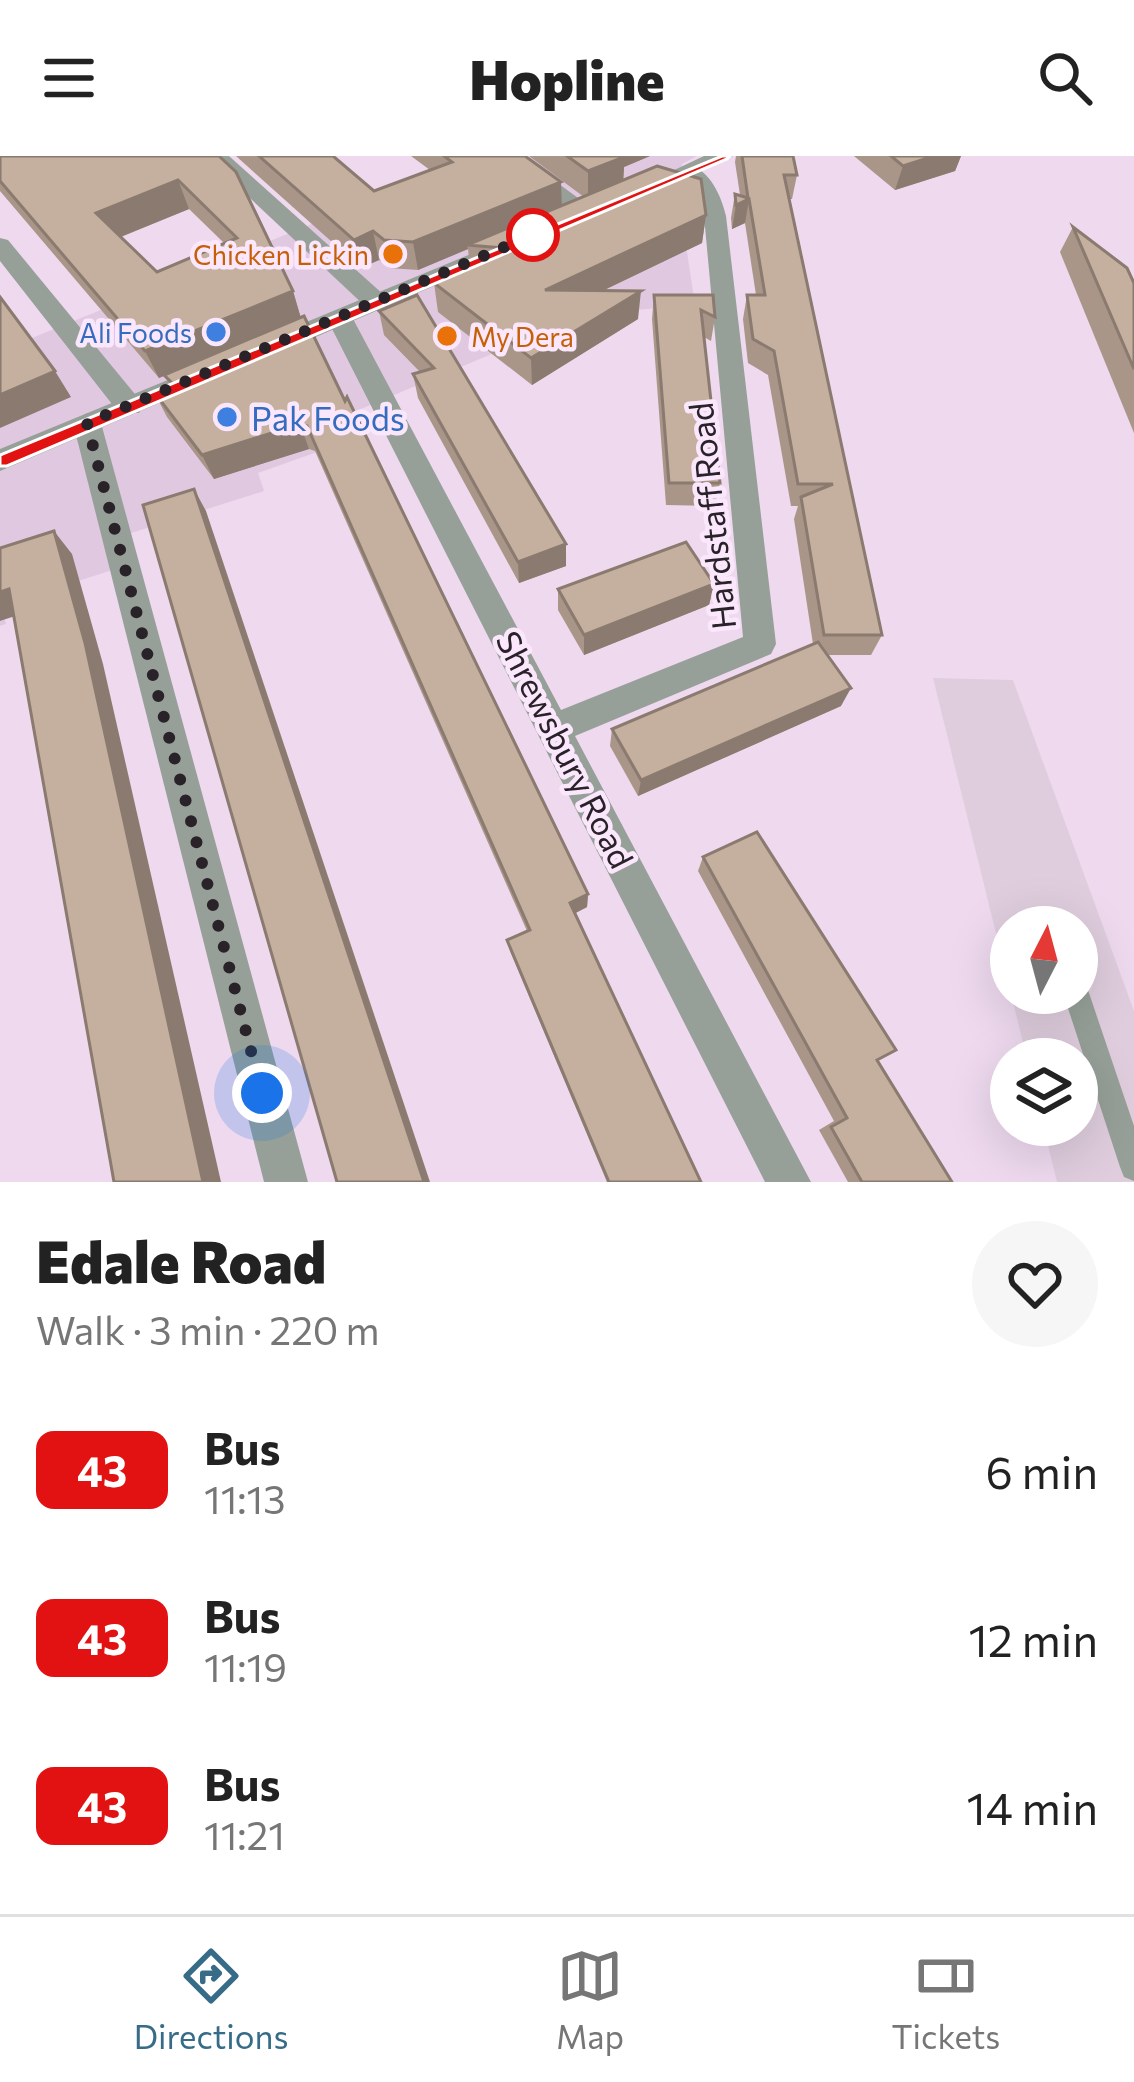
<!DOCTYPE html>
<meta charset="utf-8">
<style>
:root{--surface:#fff;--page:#f6f6f6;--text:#222;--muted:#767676;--line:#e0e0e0;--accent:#366c87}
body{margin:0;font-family:Commissioner,sans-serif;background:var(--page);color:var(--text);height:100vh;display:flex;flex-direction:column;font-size:45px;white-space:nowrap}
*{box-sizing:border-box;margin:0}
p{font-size:39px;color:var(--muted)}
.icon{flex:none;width:66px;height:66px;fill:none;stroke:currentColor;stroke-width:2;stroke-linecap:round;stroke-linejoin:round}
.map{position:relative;height:1026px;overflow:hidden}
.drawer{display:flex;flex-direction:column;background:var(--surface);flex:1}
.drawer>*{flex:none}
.badge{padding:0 24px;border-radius:18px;font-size:42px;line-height:78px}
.needle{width:78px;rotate:6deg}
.controls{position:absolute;left:990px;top:750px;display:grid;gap:24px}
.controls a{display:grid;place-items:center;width:108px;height:108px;border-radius:50%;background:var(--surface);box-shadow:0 12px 48px #0002;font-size:60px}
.you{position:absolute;width:60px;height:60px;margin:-30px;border:9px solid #fff;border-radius:50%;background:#1a73e8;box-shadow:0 0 0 18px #1a73e833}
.map>.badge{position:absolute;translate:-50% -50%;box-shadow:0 0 0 6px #fff}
.round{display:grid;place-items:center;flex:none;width:126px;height:126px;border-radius:63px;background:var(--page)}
.overview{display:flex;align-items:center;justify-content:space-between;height:204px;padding:0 36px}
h1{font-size:57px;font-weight:800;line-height:90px}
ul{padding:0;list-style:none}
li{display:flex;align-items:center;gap:36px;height:168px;padding:0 36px}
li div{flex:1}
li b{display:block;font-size:45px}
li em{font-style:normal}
li .badge{min-width:132px;font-weight:700;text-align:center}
header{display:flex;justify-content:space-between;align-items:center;height:156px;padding:0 36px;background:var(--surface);font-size:54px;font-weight:800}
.dock{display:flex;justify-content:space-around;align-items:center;height:168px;border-top:3px solid var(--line);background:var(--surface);font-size:33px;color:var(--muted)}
.dock a{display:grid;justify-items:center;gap:6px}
.dock .selected{color:var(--accent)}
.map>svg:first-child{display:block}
.built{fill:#e1c8e1}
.industrial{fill:#dfcddd;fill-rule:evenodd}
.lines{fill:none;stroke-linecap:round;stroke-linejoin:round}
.service{fill:#96a098;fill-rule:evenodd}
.minor{fill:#96a098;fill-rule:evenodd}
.tertiary{fill:#96a098;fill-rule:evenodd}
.wall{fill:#a99688;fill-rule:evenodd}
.shaded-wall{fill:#8a7a6f}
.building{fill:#c5af9e;stroke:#8a7a6f;stroke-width:3;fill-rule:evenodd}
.line{fill:#e21212;stroke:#fff;stroke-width:3}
.walk{stroke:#292229;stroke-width:12;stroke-dasharray:0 21.6}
.stop-dot{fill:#fff;stroke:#e21212;stroke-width:6}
.food-dot{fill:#e8710a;stroke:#fbe7fb;stroke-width:4.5}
.shop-dot{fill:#3f7fe0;stroke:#fbe7fb;stroke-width:4.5}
.labels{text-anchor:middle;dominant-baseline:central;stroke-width:9;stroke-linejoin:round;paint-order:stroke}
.far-food-label{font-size:27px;fill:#c56008;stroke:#fbe7fb;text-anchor:end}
.far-shop-label{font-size:27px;fill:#366cbe;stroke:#fbe7fb;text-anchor:end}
.shop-label{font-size:33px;fill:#366cbe;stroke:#fbe7fb;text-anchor:start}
.street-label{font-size:33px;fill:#292229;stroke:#fbe7fb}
</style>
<header><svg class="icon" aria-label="menu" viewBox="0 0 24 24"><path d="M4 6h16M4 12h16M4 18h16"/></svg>Hopline<svg class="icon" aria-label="search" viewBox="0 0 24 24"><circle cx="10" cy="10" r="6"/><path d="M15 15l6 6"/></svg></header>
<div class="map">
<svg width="1134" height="1026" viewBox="0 0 1134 1026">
<rect width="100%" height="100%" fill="#eed9ee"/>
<polygon class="built" points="479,0 697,0 682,8 684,76 695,149 587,158 356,255 365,279 258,317 264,335 109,384 115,413 2,450 6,468 0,470 0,195"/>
<path class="industrial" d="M933,522l80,2 121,331v171h-77l-14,-57h34v-66h-50zM1011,771h66v66h-66z"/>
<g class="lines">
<polygon class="service" points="1077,825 1085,828 1089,837 1134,970 1134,1025 1124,1021 1120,1011 1063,837 1077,837"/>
<g class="minor">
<polygon points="205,0 229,0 384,139 387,145 384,151 366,151"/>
<polygon points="496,0 521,0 597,56 586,63 578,61"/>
<path d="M689,8c21,7 32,31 37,52l50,428 -5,10 -196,82 236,446h-46l-439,-865 13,-8 13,8 209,393 182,-73 -39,-421 -5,-20 -21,-26z"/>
<polygon points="0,82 8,84 139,243 143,250 139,257 119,257 0,105"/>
<polygon points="87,257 101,267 308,1026 264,1026 73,267"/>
</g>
<g class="tertiary">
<polygon points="704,0 733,0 651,39 635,39 632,34"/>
<polygon points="507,83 515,85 515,95 281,196 263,196 259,190 263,184"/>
<polygon points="197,212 206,215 210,221 206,227 0,315 0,293"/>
</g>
</g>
<g class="wall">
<path d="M0,0h219l74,135 8,27 44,83 243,493 -1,13 -12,6 126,269h-94l-97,-231 -3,-11 20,-9 -212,-480 -6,-2 -95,30 -47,-62 -13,-25 16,-6 -5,-11 -6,3 -159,-187zM189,53l35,34 -67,29 -36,-35z"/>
<polygon points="236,0 333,0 374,35 430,14 411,0 525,0 562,50 584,41 529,0 650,0 624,11 623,25 706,59 702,87 604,134 638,163 532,229 438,156 434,127 470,112 468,93 418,114 389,112 379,104 361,112"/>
<polygon points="736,0 793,0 797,19 792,43 790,43 882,479 871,499 827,499 841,550 638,640 610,590 612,573 813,488 794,363 798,350 791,350 768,219 748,207 743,163 747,139 756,139 745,67 732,73 731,62 735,38 740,39 735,6"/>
<polygon points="854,0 961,0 955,15 895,34"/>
<polygon points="1073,71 1134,127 1134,277 1060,96"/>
<polygon points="417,139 566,410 519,427 418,242 413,218 420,216 384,179 379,155"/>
<polygon points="654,139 713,139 715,161 711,185 704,181 720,327 715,350 666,349 652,163"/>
<polygon points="714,428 709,449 584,499 558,454 558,433"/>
<polygon points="703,701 877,904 952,1026 848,1026 819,974 834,965 698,715"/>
</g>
<g class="shaded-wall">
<polygon points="599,0 650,0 624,11 623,29 588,44 588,15"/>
<polygon points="934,0 961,0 955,15 895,34 903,10"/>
<polygon points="178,24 189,53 110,85 96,57"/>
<polygon points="561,26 562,54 467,89 468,93 418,114 413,86"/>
<polygon points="749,43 745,67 732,73 736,49"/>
<polygon points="706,59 702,87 546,162 545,134"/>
<polygon points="373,75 379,104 361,112 354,84"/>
<polygon points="293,135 301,163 159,222 145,195"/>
<polygon points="641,135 638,163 532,229 531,202"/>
<polygon points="55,215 71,241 0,272 0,239"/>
<polygon points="300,268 309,293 214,323 202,299"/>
<polygon points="194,333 206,355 430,1026 424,1026"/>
<polygon points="54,375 72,398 103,508 221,1026 203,1026"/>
<polygon points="566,388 566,410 519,427 518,406"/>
<polygon points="714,428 709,449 584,499 584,479"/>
<polygon points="9,433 30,455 0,465 0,436"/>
<polygon points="851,532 841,550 638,640 641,624"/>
<polygon points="588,738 587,751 570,760 570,747"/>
</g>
<g class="building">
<path d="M0,0h219l17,16 57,119 -148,60 -145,-170zM178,24l59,58 -80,34 -61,-59z"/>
<polygon points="259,0 333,0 374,35 452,6 444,0 525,0 561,26 413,86 384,84 373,75 354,84"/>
<polygon points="567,0 622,0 624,1 588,15"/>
<polygon points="742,0 793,0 797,19 784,19 882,479 824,479 801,341 833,328 798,328 774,195 753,183 747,139 765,139 749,43 736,49 735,38 748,42"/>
<polygon points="891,0 934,0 903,10"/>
<polygon points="657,10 701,23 706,59 545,134 641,135 531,202 434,127 516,93 467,89"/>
<polygon points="1073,71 1127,112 1134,127 1134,213"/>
<polygon points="417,139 566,388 518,406 413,218 434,212 379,155"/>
<polygon points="654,139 713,139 715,161 701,154 720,327 669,327"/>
<polygon points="0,141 55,215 0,239"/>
<polygon points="304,160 345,245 347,241 588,738 570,747 701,1026 609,1026 507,784 530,774 307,270 300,268 202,299 154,236 173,228 164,219"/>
<polygon points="194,333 424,1026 337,1026 143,349"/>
<polygon points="54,375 85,487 203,1026 114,1026 9,433 0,436 0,392"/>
<polygon points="686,386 714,428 584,479 558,433"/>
<polygon points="818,486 851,532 641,624 612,573"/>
<polygon points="757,676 896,894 877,904 952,1026 862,1026 831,971 847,962 703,701"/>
</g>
<polygon class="line" points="722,0 730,0 727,3 7,310 0,310 0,299"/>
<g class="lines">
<polyline class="walk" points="262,937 87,267 533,79"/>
</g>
<circle class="stop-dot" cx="533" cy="79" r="24"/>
<g class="food-dot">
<circle cx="393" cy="98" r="12"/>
<circle cx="447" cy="180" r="12"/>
</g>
<g class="shop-dot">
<circle cx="216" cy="176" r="12"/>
<circle cx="227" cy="261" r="12"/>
</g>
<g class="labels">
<g class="far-food-label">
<text x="369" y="98">Chicken Lickin</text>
<text x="471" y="180" text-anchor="start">My Dera</text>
</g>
<g class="far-shop-label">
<text x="192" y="176">Ali Foods</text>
</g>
<g class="shop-label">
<text x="251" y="261">Pak Foods</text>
</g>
<g class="street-label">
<text transform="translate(711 360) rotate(-96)">Hardstaff Road</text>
<text transform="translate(566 593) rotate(63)">Shrewsbury Road</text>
</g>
</g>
</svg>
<div class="controls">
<a><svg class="needle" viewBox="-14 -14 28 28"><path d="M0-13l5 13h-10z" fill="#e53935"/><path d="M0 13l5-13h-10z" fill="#767676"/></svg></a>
<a><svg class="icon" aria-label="layers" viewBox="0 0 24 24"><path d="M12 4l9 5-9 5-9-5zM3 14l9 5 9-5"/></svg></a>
</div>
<div class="you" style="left:262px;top:937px"></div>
</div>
<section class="drawer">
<div class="overview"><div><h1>Edale Road</h1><p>Walk · 3 min · 220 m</p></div><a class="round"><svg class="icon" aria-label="heart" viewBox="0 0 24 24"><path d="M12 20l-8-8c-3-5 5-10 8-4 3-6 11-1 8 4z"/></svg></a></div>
<ul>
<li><span class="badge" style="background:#e21212;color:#fff">43</span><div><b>Bus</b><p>11:13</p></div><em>6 min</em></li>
<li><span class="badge" style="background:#e21212;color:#fff">43</span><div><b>Bus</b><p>11:19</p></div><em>12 min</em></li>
<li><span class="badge" style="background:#e21212;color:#fff">43</span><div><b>Bus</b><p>11:21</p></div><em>14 min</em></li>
</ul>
</section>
<nav class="dock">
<a class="selected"><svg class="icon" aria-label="directions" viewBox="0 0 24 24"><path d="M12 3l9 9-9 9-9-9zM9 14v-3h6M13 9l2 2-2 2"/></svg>Directions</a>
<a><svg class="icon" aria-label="map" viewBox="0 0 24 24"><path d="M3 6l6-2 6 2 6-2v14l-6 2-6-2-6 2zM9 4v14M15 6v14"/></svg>Map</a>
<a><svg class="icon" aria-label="tickets" viewBox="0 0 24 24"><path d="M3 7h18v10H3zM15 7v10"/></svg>Tickets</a>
</nav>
